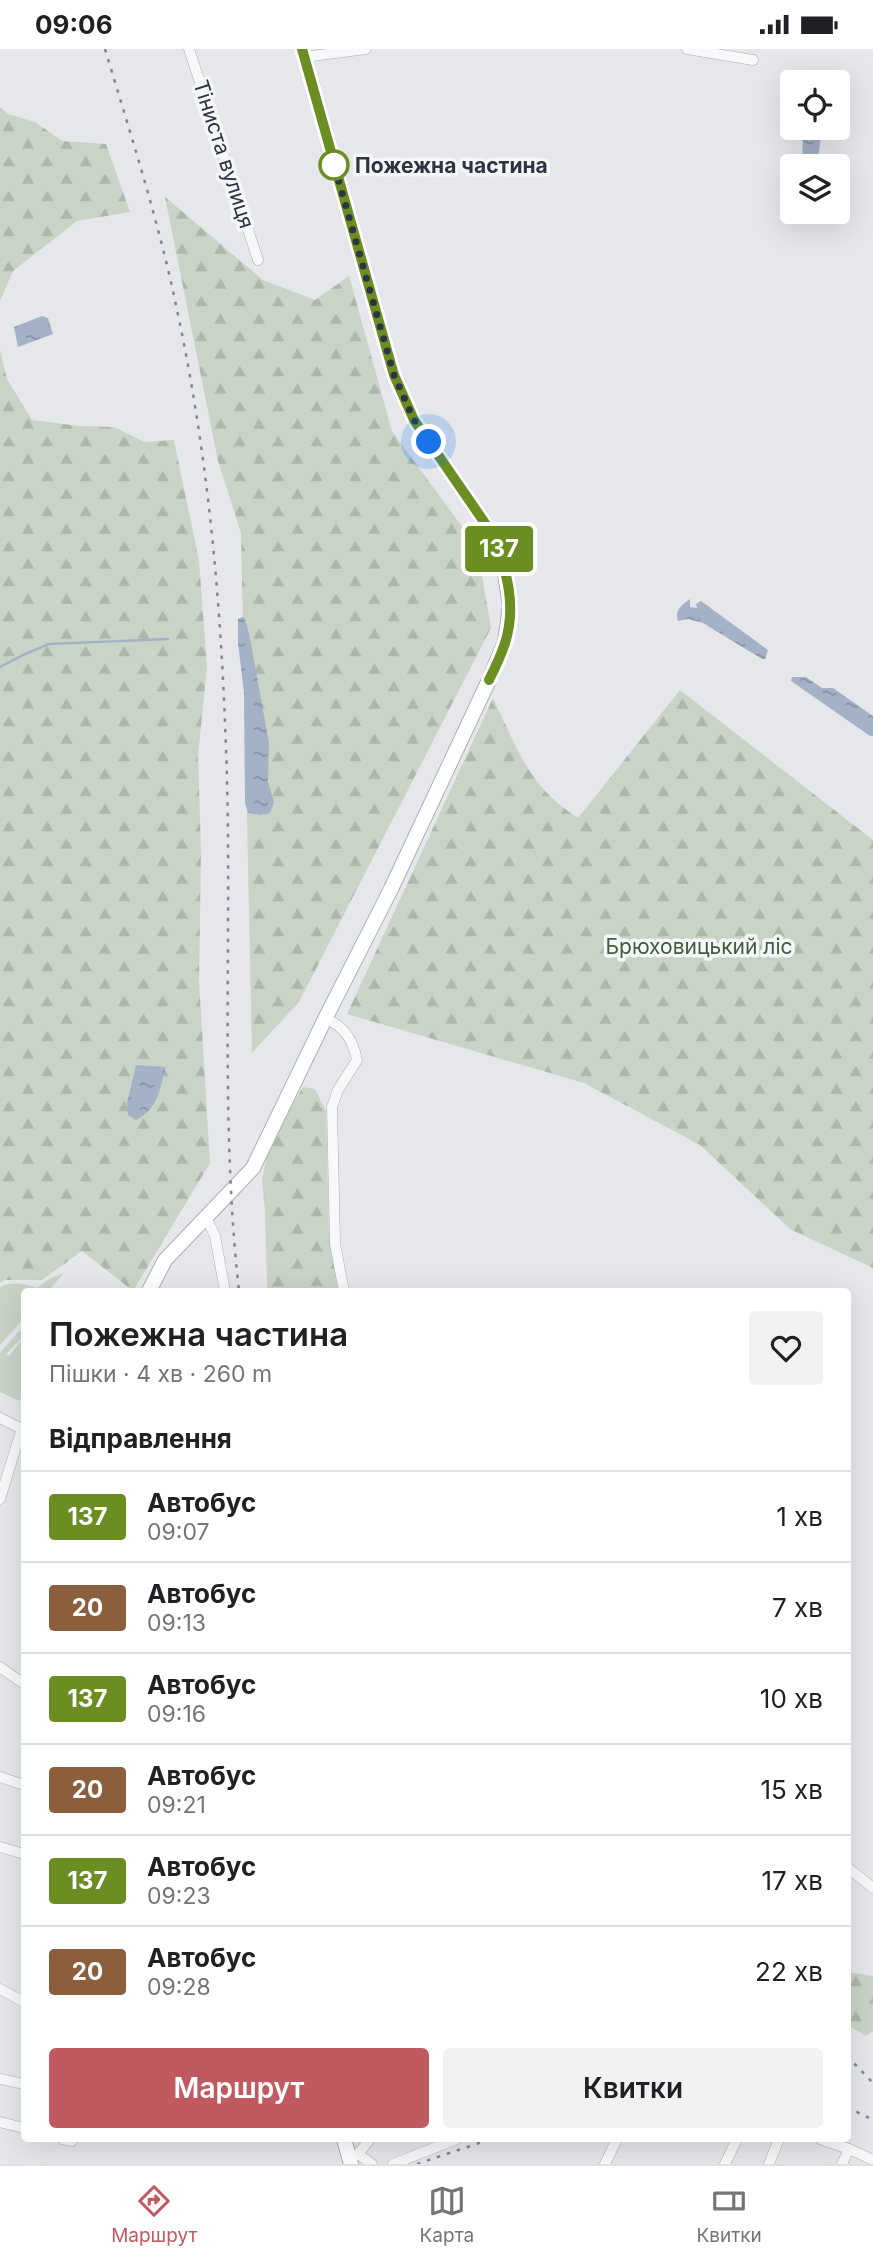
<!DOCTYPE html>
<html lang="uk">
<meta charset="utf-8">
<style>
:root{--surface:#fff;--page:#f2f2f2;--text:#202124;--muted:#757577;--line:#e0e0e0;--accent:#c15961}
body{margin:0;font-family:Inter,sans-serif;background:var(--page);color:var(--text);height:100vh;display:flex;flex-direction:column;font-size:26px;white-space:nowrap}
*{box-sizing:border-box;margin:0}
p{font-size:23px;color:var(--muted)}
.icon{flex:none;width:38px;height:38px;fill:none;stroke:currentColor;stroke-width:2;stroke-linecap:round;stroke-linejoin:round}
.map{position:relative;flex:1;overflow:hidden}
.drawer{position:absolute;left:21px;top:1239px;width:830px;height:854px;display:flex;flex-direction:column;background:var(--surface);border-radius:7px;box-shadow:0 7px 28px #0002}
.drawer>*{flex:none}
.badge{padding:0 14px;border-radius:5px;font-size:24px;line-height:46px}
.controls{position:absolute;left:780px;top:21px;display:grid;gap:14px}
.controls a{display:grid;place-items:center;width:70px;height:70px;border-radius:7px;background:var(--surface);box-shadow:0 7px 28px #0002;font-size:35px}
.you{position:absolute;width:35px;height:35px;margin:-18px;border:5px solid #fff;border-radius:50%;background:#1a73e8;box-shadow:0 0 0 10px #1a73e833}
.map>.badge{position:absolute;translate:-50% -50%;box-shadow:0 0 0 4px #fff}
h2{padding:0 28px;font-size:26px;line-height:63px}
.round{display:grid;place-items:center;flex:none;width:74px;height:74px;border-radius:7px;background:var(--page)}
.summary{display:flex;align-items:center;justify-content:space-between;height:119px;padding:0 28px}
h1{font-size:33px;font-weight:600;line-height:52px}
.cta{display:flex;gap:14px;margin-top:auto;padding:14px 28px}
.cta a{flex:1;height:80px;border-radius:7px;background:var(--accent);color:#fff;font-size:28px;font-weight:600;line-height:80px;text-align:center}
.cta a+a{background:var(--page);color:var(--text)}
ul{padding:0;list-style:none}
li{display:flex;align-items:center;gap:21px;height:91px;padding:0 28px;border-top:2px solid var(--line)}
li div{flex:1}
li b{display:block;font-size:26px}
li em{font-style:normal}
li .badge{min-width:77px;font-weight:700;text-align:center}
.status{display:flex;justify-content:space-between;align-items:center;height:49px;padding:0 35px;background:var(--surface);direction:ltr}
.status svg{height:19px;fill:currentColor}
.tab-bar{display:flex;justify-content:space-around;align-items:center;height:98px;border-top:2px solid var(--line);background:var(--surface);font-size:19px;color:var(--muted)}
.tab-bar a{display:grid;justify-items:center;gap:4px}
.tab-bar .selected{color:var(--accent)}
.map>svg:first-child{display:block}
.green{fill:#c9d4c7}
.forest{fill:url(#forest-firs)}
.water{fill:url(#water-ripples)}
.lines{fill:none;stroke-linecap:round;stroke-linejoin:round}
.stream{stroke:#a4b2c7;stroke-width:2.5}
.minor-casing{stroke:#aaaeb5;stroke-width:11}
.secondary-casing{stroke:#aaaeb5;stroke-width:16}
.minor{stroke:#f7f8fa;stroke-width:10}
.secondary{stroke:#fff;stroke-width:14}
.rail{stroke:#808693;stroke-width:2.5;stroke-dasharray:3.5 7;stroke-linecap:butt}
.line-casing{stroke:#fff;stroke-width:16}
.line{stroke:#6b8e23;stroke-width:10}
.walk{stroke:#2e3442;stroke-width:7;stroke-dasharray:0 12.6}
.stop-dot{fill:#fff;stroke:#6b8e23;stroke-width:3.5}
.labels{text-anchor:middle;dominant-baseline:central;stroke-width:7;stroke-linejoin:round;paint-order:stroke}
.street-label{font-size:21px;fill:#2e3442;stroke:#f4f6f8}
.stop-label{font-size:21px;font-weight:bold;fill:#2e3442;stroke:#f4f6f8;text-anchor:start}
.park-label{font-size:21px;fill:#405c3d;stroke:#f4f6f8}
</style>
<div class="status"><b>09:06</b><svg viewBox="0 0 49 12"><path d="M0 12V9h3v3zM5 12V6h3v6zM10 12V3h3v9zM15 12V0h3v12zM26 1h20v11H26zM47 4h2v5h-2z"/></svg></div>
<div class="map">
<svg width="873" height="2115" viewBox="0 0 873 2115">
<defs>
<pattern id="forest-firs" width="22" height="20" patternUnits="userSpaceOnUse" patternTransform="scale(1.75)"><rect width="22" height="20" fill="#c9d4c7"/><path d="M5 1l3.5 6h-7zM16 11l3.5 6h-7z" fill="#adb7ac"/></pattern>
<pattern id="water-ripples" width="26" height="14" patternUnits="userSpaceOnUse" patternTransform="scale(1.75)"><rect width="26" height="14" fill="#a4b2c7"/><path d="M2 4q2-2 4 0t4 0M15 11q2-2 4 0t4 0" fill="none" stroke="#8692a3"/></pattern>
</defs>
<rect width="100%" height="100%" fill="#e5e7eb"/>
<g class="green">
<path d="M64,1224l-16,18h-24v27l-24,27v-58c10,-6 27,-3 37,1l12,-9z"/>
<polygon points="19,1282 24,1287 6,1305 9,1307 21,1292 24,1295 24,1345 19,1352 0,1343 0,1304"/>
</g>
<g class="forest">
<polygon points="0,58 8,65 35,73 62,92 106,95 130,163 77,172 13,222 0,252"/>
<polygon points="165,148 263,231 315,251 349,227 392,382 477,498 491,579 299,953 252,1004 241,484 218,412"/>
<polygon points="0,301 7,330 32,371 79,377 114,378 145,393 174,391 199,512 207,618 198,706 201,803 199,932 210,1114 133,1242 82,1202 42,1231 5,1231 0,1234"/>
<path d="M680,641l193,150v428l-83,-39 -90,-84 -116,-62 -237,-69 146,-316c25,52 35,88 85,120z"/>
<polygon points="303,1038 315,1040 326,1062 329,1183 338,1242 268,1242 267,1238 265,1163 262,1130 267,1107 290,1060"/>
<polygon points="847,1923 873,1927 873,1982 866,1987 847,1976"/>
</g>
<g class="water">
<polygon points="803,79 822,79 817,117 802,117"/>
<polygon points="42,267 48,269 53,285 18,298 14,278"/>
<path d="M690,550v8l7,1 -1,-4 5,-3 67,49 -3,9h-3l-59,-36 -15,-4 -10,2c-4,-11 4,-16 12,-22z"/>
<polygon points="242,568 246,573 250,589 269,694 268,733 274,753 270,764 261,766 248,764 245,754 244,644 238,594 238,570"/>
<polygon points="806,628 822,639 833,639 873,667 873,687 870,687 791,632 792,628"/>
<path d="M136,1016l30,2c-6,22 -8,42 -30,53l-8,-5 -1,-12z"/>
</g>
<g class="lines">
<polyline class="stream" points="0,618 25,605 49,595 168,590"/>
<defs>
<g id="minor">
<polyline points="189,0 258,211"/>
<polyline points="687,0 753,11"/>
<polyline points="304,8 366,0"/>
<path d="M325,970c19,6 28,21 32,41l-19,30 -6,17 3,137 9,47"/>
<polyline points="206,1168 215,1187 225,1242"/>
<polyline points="0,1369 24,1381"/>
<polyline points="0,1450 22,1379"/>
<polyline points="0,1618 24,1635"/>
<polyline points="0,1728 24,1736"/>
<polyline points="0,1798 24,1805"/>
<polyline points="847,1818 873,1839"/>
<polyline points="0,1940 24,1953"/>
<polyline points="0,2030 24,2035"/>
<polyline points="0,2073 24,2079"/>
<polyline points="62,2090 72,2092 73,2090"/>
<polyline points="820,2090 849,2100 873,2111"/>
<polyline points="358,2105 372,2115"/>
<polyline points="350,2108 358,2105 370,2090"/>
<polyline points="393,2115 457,2090"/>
<polyline points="605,2115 617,2090"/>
<polyline points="725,2115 737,2090"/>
<polyline points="769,2115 779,2090"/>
<polyline points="842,2115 849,2100"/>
</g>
<g id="secondary">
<polyline points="149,1242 165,1211 253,1119 325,970 391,840 489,631 505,593 510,557 504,518 499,499 489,480 414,371 394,326 302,0"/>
<polyline points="344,2090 351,2115"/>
</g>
</defs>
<use href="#minor" class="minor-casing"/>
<use href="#secondary" class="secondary-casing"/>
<use href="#minor" class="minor"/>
<use href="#secondary" class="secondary"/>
<g class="rail">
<path d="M105,0c26,87 54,173 72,261 31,144 44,292 49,439 7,181 -7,363 13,542"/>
<polyline points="847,2007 873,2034"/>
<polyline points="847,2058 873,2071"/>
<polyline points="417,2115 491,2090"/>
</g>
</g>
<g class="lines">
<defs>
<path id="line" d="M302,0l92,326 20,45 75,109c17,35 28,77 16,114 -4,13 -10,25 -16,37"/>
</defs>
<use href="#line" class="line-casing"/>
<use href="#line" class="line"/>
<polyline class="walk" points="334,116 333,112 394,326 414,371 429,393"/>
</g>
<circle class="stop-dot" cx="334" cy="116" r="14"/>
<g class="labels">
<g class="street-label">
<text transform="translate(224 105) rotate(72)">Тіниста вулиця</text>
</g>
<g class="stop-label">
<text x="355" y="116">Пожежна частина</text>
</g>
<g class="park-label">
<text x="699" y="897">Брюховицький ліс</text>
</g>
</g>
</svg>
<div class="controls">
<a><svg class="icon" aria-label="locate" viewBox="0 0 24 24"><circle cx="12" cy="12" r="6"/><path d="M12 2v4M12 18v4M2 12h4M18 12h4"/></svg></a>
<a><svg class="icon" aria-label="layers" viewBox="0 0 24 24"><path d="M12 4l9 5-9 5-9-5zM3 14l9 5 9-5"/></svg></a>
</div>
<div class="you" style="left:429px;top:393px"></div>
<b class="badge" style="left:499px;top:500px;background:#6b8e23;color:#fff">137</b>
<section class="drawer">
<div class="summary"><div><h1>Пожежна частина</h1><p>Пішки · 4 хв · 260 m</p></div><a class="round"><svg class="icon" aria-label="heart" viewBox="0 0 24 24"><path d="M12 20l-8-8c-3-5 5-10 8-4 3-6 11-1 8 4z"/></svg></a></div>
<h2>Відправлення</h2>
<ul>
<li><span class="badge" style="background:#6b8e23;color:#fff">137</span><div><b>Автобус</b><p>09:07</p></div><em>1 хв</em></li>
<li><span class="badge" style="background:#8b5e3c;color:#fff">20</span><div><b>Автобус</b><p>09:13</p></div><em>7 хв</em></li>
<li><span class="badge" style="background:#6b8e23;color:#fff">137</span><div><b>Автобус</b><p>09:16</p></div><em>10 хв</em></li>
<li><span class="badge" style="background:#8b5e3c;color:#fff">20</span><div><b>Автобус</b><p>09:21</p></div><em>15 хв</em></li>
<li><span class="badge" style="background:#6b8e23;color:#fff">137</span><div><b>Автобус</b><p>09:23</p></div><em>17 хв</em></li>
<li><span class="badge" style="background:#8b5e3c;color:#fff">20</span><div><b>Автобус</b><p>09:28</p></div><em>22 хв</em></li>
</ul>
<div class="cta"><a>Маршрут</a><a>Квитки</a></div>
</section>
</div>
<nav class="tab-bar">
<a class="selected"><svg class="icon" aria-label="directions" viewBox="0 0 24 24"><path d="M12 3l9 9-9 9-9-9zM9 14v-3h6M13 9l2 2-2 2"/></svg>Маршрут</a>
<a><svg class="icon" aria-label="map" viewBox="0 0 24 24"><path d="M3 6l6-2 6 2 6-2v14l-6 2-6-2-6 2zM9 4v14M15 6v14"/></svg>Карта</a>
<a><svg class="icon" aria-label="tickets" viewBox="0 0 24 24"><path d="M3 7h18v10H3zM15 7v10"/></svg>Квитки</a>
</nav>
